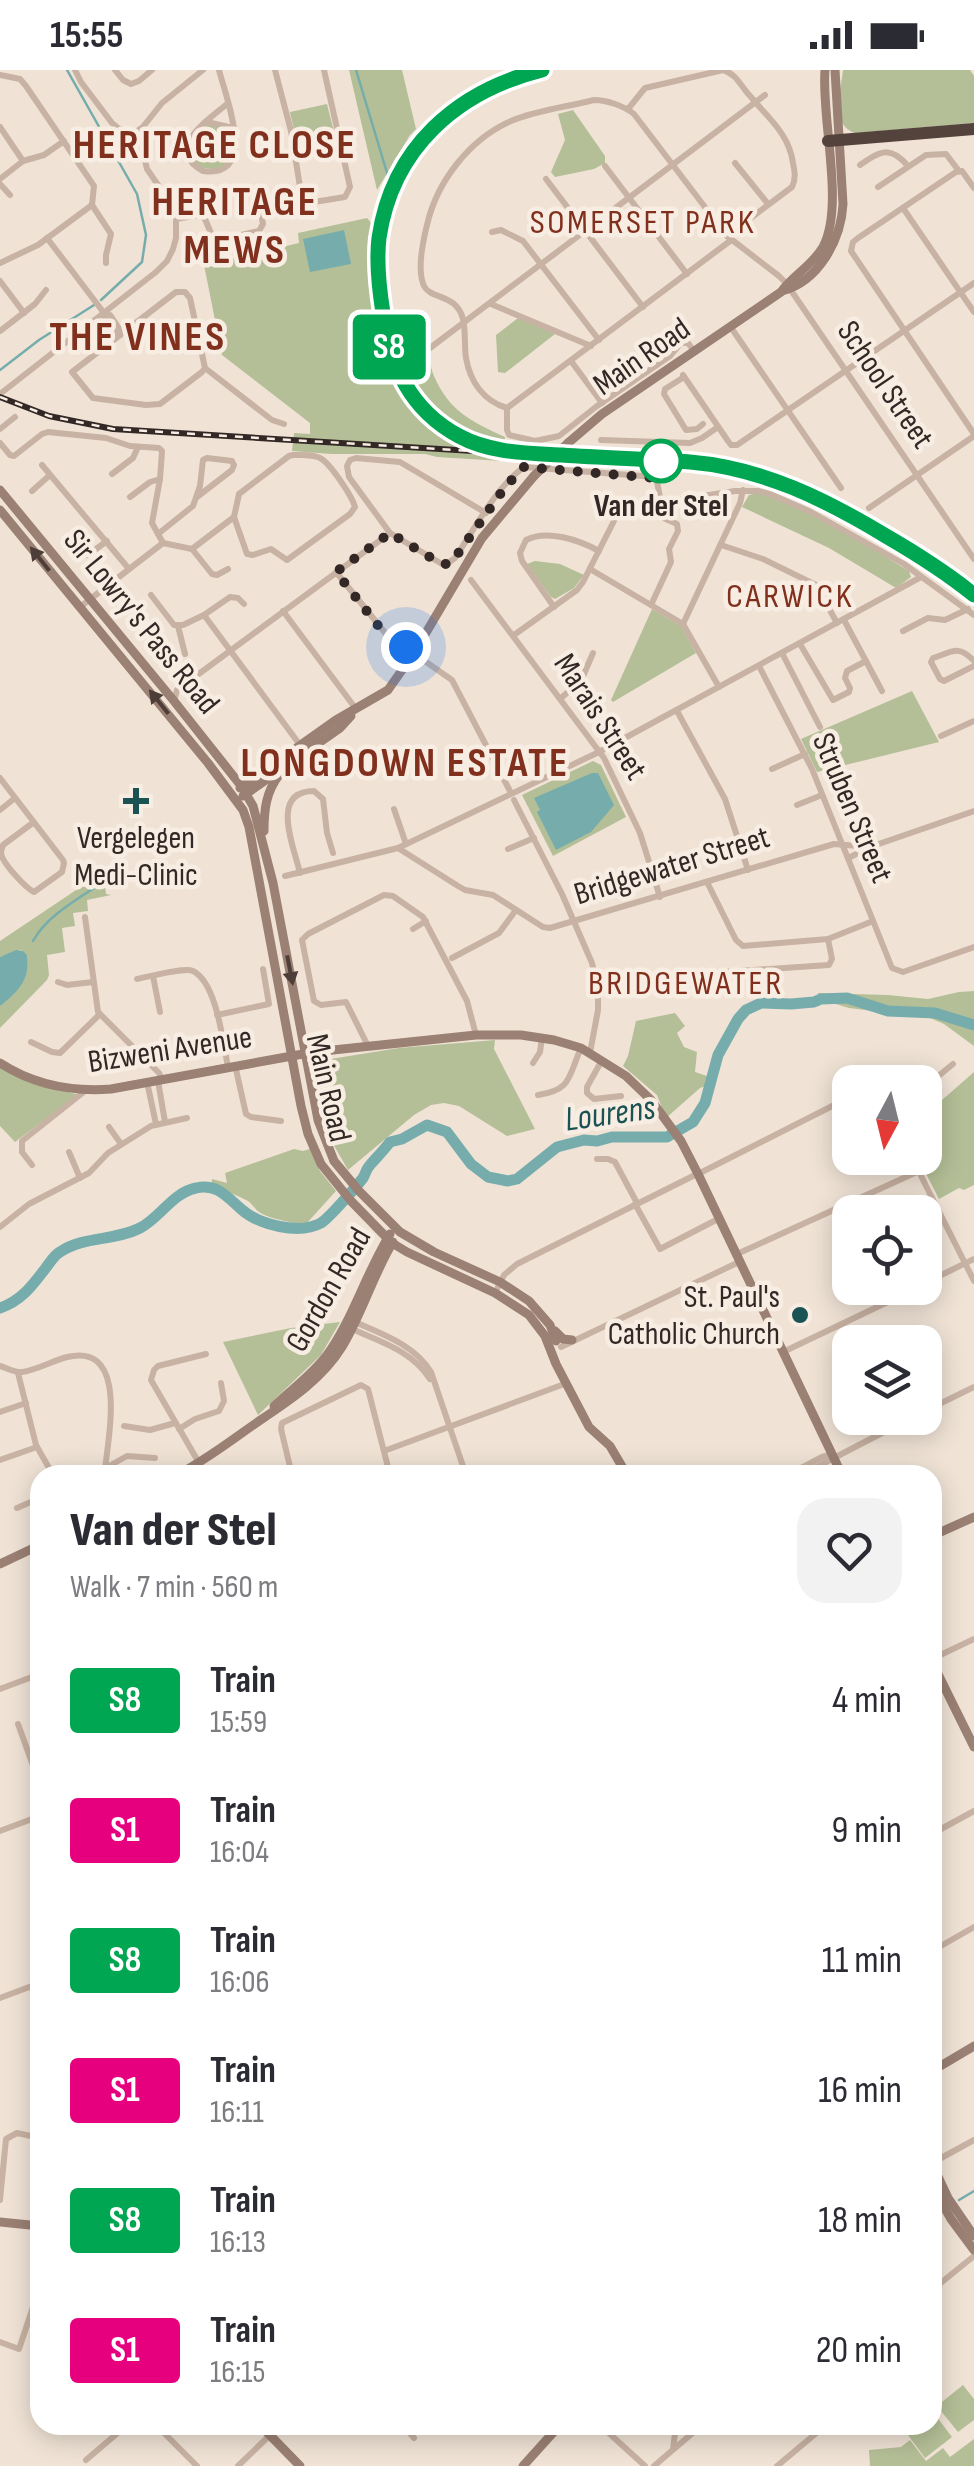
<!DOCTYPE html>
<meta charset="utf-8">
<style>
:root{--surface:#fff;--page:#f2f2f3;--text:#2b2b33;--muted:#7c7c81}
body{margin:0;font-family:"Sofia Sans Condensed",sans-serif;background:var(--page);color:var(--text);height:100vh;display:flex;flex-direction:column;font-size:38px;white-space:nowrap}
*{box-sizing:border-box;margin:0}
p{font-size:32px;color:var(--muted)}
.icon{flex:none;width:55px;height:55px;fill:none;stroke:currentColor;stroke-width:2;stroke-linecap:round;stroke-linejoin:round}
.map{position:relative;flex:1;overflow:hidden}
.panel{position:absolute;left:30px;top:1395px;width:912px;height:970px;display:flex;flex-direction:column;background:var(--surface);border-radius:30px;box-shadow:0 5px 25px #0003}
.panel>*{flex:none}
.badge{padding:0 20px;border-radius:8px;font-size:35px;line-height:65px}
.needle{width:65px;rotate:187deg}
.fabs{position:absolute;left:832px;top:995px;display:grid;gap:20px}
.fabs a{display:grid;place-items:center;width:110px;height:110px;border-radius:20px;background:var(--surface);box-shadow:0 5px 25px #0003;font-size:50px}
.you{position:absolute;width:50px;height:50px;margin:-25px;border:8px solid #fff;border-radius:50%;background:#1a73e8;box-shadow:0 0 0 15px #1a73e833}
.map>.badge{position:absolute;translate:-50% -50%;box-shadow:0 0 0 5px #fff}
.round{display:grid;place-items:center;flex:none;width:105px;height:105px;border-radius:30px;background:var(--page)}
.overview{display:flex;align-items:center;justify-content:space-between;height:170px;padding:0 40px}
h1{font-size:48px;font-weight:800;line-height:75px}
ul{padding:0;list-style:none}
li{display:flex;align-items:center;gap:30px;height:130px;padding:0 40px}
li div{flex:1}
li b{display:block;font-size:38px}
li em{font-style:normal}
li .badge{min-width:110px;font-weight:700;text-align:center}
.status{display:flex;justify-content:space-between;align-items:center;height:70px;padding:0 50px;background:var(--surface);direction:ltr}
.status svg{height:28px;fill:currentColor}
.map>svg:first-child{display:block}
.green{fill:#b4bf97}
.water{fill:#76adac}
.lines{fill:none;stroke-linecap:round;stroke-linejoin:round}
.stream{stroke:#76adac;stroke-width:2.5}
.river{stroke:#76adac;stroke-width:11}
.street{stroke:#c8b2a3;stroke-width:6}
.secondary{stroke:#9b8074;stroke-width:9}
.highway{stroke:#54423c;stroke-width:12}
.rail-casing{stroke:#332825;stroke-width:6}
.rail{stroke:#f8ede2;stroke-width:2.5;stroke-dasharray:8;stroke-linecap:butt}
.secondary-bridge{stroke:#9b8074;stroke-width:9}
.oneway{fill:#4d3e39}
.line-casing{stroke:#fff;stroke-width:22}
.line{stroke:#00a651;stroke-width:15}
.walk{stroke:#332825;stroke-width:10;stroke-dasharray:0 18}
.stop-dot{fill:#fff;stroke:#00a651;stroke-width:5}
.poi-dot{fill:#1b5354;stroke:#f8ede2;stroke-width:4}
.labels{text-anchor:middle;dominant-baseline:central;stroke-width:9;stroke-linejoin:round;paint-order:stroke}
.street-label{font-size:32px;fill:#332825;stroke:#f8ede2}
.stop-label{font-size:32px;font-weight:bold;fill:#332825;stroke:#f8ede2}
.poi-label{font-size:32px;fill:#332825;stroke:#f8ede2}
.neighbourhood-label{font-size:35px;letter-spacing:2.5px;fill:#81301e;stroke:#f8ede2}
.water-label{font-size:35px;font-style:italic;fill:#1b5354;stroke:#f8ede2}
.district-label{font-size:42px;font-weight:bold;letter-spacing:2.5px;fill:#81301e;stroke:#f8ede2}
</style>
<div class="status"><b>15:55</b><svg viewBox="0 0 49 12"><path d="M0 12V9h3v3zM5 12V6h3v6zM10 12V3h3v9zM15 12V0h3v12zM26 1h20v11H26zM47 4h2v5h-2z"/></svg></div>
<div class="map">
<svg width="974" height="2396" viewBox="0 0 974 2396">
<rect width="100%" height="100%" fill="#f0e3d6"/>
<g class="green">
<polygon points="349,0 402,0 416,59 410,65 377,120"/>
<path d="M843,0h127l4,6v47l-119,10c-25,-8 -14,-43 -12,-63z"/>
<polygon points="327,34 336,70 298,79 290,42"/>
<polygon points="573,40 605,86 605,93 594,99 555,107 551,102 565,70 558,44"/>
<path d="M203,51l27,8 5,22 -13,19 -29,-3c-7,-26 -10,-27 10,-46z"/>
<path d="M367,148l19,22 1,59 19,53h8l8,-5c7,9 8,19 12,29 15,35 38,46 71,61l-3,24 -65,-4 -12,-3h-94l-39,-3 2,-18 16,1v-11l-88,-68 -18,-90 95,-22 -1,-10z"/>
<polygon points="518,248 555,264 505,303 498,302 496,265"/>
<path d="M757,423c53,12 106,51 152,78l2,6 -15,11 -67,-40 -87,-41 7,-12z"/>
<polygon points="535,491 560,494 584,505 574,518 555,529 551,527 527,494"/>
<polygon points="652,539 681,556 696,583 613,632 611,630"/>
<polygon points="912,621 939,672 817,702 801,669"/>
<polygon points="593,691 601,695 626,747 553,786 522,725"/>
<path d="M103,802l3,22 5,1 -24,5 1,11 -15,2 2,13 -13,2 3,24 -18,3 2,20 -2,5 -47,48v-22c18,-14 31,-28 27,-51l-6,-5 -21,7v-16z"/>
<polygon points="974,921 974,976 944,954 930,948 849,938 829,932 817,934 818,923 888,925 928,929 959,922"/>
<polygon points="675,943 685,956 677,963 684,977 697,982 695,1002 707,1006 706,1016 700,1018 666,1048 657,1025 623,996 628,986 636,951"/>
<polygon points="495,970 494,979 535,1059 507,1066 459,1036 444,1033 431,1035 414,1045 348,1100 332,1072 315,996 318,991 399,978"/>
<polygon points="0,997 31,1013 76,1024 76,1026 15,1072 0,1056"/>
<polygon points="974,1002 974,1115 964,1120 959,1118 939,1129 918,1088 925,1088 925,1045"/>
<path d="M294,1079l9,2 7,-2 10,22 16,20 -30,33c-11,0 -39,-6 -47,-12 -4,-3 -7,-8 -11,-11 -12,-6 -25,-12 -37,-15l1,-7 15,4 -2,-10z"/>
<polygon points="340,1252 321,1285 258,1345 223,1272 291,1258"/>
<polygon points="963,2315 974,2329 974,2350 958,2362 937,2336"/>
<polygon points="933,2342 952,2367 925,2388 905,2361 912,2355 932,2355"/>
<polygon points="974,2369 974,2396 870,2396 869,2380 901,2377 910,2370 926,2391 943,2378 950,2387"/>
</g>
<g class="water">
<polygon points="344,160 351,194 310,202 303,169"/>
<polygon points="592,703 598,703 614,735 591,762 556,780 537,742 540,740 534,728"/>
<path d="M16,880l7,1 4,4c4,24 -9,37 -27,51v-49z"/>
</g>
<g class="lines">
<g class="stream">
<polyline points="67,0 137,124 146,165 142,192 101,230"/>
<polyline points="356,0 388,106 374,146"/>
<polyline points="0,300 39,270 94,235"/>
<path d="M33,871c14,-26 47,-43 70,-59"/>
<polyline points="959,2130 974,2121"/>
</g>
<path class="river" d="M0,1238c21,-7 32,-22 45,-39 4,-5 9,-14 15,-17 23,-16 55,-11 80,-24 20,-10 32,-35 56,-40 21,-5 31,9 45,21 18,16 58,26 80,14 8,-5 35,-36 42,-45 4,-7 2,-7 7,-13 7,-8 14,-15 20,-23l12,-3 25,-14 20,7 24,32 17,13 20,4 9,-2 40,-32 27,-7 13,1 15,-4h55l26,-15 12,-19 13,-48 20,-36 8,-9 15,-7 30,1 23,-2 7,-3 26,-1 41,13 47,2 39,12"/>
<g class="street">
<polyline points="75,0 81,12 112,53 118,58 138,66"/>
<polyline points="115,0 123,10 131,14 139,11 152,0"/>
<path d="M219,0c7,28 40,109 -16,101 -40,-22 5,-51 24,-67"/>
<polyline points="275,0 291,61 301,123 305,130 314,132 345,127 350,117 324,0"/>
<polyline points="0,5 20,9 26,16 94,116 92,135"/>
<path d="M628,39l17,-21 78,-18c14,4 18,17 28,27 18,22 38,37 42,66 2,10 3,15 -1,24l-65,49"/>
<polyline points="207,52 233,58"/>
<polyline points="0,57 23,91"/>
<circle cx="143" cy="64" r="6"/>
<polyline points="142,58 162,33 203,0"/>
<polyline points="735,93 768,134"/>
<path d="M860,95c20,-14 30,-20 48,1"/>
<polyline points="605,96 687,204"/>
<polyline points="0,109 23,91 44,85 64,71"/>
<polyline points="546,109 643,237"/>
<polyline points="0,114 10,125"/>
<polyline points="878,117 926,85 946,84 959,101"/>
<polyline points="974,118 962,101 956,102 858,168 853,172 851,181 974,364"/>
<polygon points="258,124 263,128 259,133 254,129"/>
<polyline points="92,135 111,164 106,185 106,193"/>
<polyline points="903,138 974,242"/>
<polyline points="176,149 200,145 205,149 213,168 219,170 259,161 263,154 259,133"/>
<polyline points="492,162 501,160 523,171 599,270"/>
<polyline points="47,168 104,243 105,248 118,266"/>
<polyline points="0,193 38,175 92,135"/>
<polyline points="0,211 24,243"/>
<polygon points="176,222 185,222 190,228 205,298 202,302 160,334 146,335 93,328 72,302"/>
<polyline points="491,234 591,276"/>
<polyline points="105,243 110,245 122,263"/>
<polyline points="730,256 841,418"/>
<polyline points="0,261 35,234 46,220"/>
<polyline points="426,281 765,25"/>
<polyline points="571,291 602,333"/>
<polyline points="205,298 272,350 284,354"/>
<polyline points="683,305 728,371 731,375 737,375 974,213"/>
<polyline points="684,307 665,319 664,324 686,360 697,359 703,354"/>
<polyline points="0,324 156,202 167,191 173,179 176,168 176,149 167,128 147,99 140,69"/>
<path d="M507,338c-24,-7 -37,-27 -41,-50 -2,-13 0,-26 -3,-39 -7,-26 -32,-19 -39,-33 -7,-15 -1,-45 3,-61 10,-44 43,-86 84,-104 26,-11 56,-14 83,-21 13,0 30,6 40,14l93,122 52,40 7,7 188,276"/>
<polyline points="507,338 730,171"/>
<polyline points="507,338 507,360 509,365 535,371 559,366 597,336 670,286 681,273 688,273 694,281"/>
<polyline points="0,359 15,347"/>
<polyline points="601,370 690,373 702,368 718,357"/>
<polyline points="0,373 10,385 14,386 42,364 48,362 106,368 130,376 159,378 162,381 160,409 152,453 163,473 80,537"/>
<path d="M293,385c8,0 20,-1 27,3 10,5 32,38 35,49l-5,7 -63,46 -16,-11 -18,6 -6,-1 -13,-37 5,-23 50,-38z"/>
<polyline points="42,395 129,499"/>
<polyline points="112,404 133,388 138,377"/>
<polyline points="32,421 50,405"/>
<polyline points="130,427 150,412 160,409"/>
<polyline points="869,438 974,366"/>
<path d="M486,443l-86,-51 -44,-4 -6,2 -3,6 2,11 41,56 52,31 6,-1 7,-5c19,-28 41,-71 69,-91l132,10 5,25"/>
<polyline points="158,464 193,436 200,416 203,390 207,388 232,391 234,395 232,400 197,427"/>
<polyline points="76,471 88,485 107,471"/>
<polyline points="163,473 192,479"/>
<polyline points="721,475 763,489 816,515 837,553"/>
<polyline points="192,479 234,447"/>
<polyline points="192,479 212,504 217,505 228,499"/>
<polyline points="590,499 683,554 719,617"/>
<polyline points="336,502 386,564 452,610 511,723"/>
<polyline points="471,510 604,688 640,763 660,827"/>
<polyline points="151,525 174,555 183,555 204,545 300,675"/>
<polyline points="651,535 671,492 669,479 678,461 677,454 659,446 656,433"/>
<path d="M554,537l-32,-46 -2,-8 6,-13c21,-11 53,0 73,11"/>
<polyline points="283,541 356,639"/>
<polyline points="204,545 230,527 238,528 244,534"/>
<polyline points="844,550 882,621"/>
<polyline points="683,554 740,433 743,420"/>
<polyline points="178,556 185,584"/>
<polyline points="903,561 928,548 945,550 968,539"/>
<polyline points="514,565 577,520 583,512 619,441 624,438 735,421 758,421 770,424 811,442 904,494 974,545"/>
<polyline points="800,574 833,630 849,622 850,618 845,608 847,601 866,591"/>
<polyline points="782,583 820,657"/>
<path d="M974,591c-16,-17 -22,-9 -41,-3l-2,4 9,17 4,2 30,-15"/>
<polyline points="759,596 812,699 892,898 903,902 974,877"/>
<polyline points="561,628 581,611 593,583"/>
<polyline points="174,631 177,620 390,463"/>
<polyline points="677,641 725,729 748,800"/>
<polyline points="941,666 974,651"/>
<polyline points="772,699 805,684"/>
<path d="M0,708c21,27 42,55 63,82l1,3 -2,9 -28,20c-8,-4 -32,-29 -33,-39 0,-2 1,-5 2,-8l31,-23"/>
<polyline points="514,730 562,824 592,893 598,921 598,940 590,983"/>
<polyline points="797,735 822,725"/>
<polyline points="394,739 406,774"/>
<polyline points="0,740 15,728"/>
<polyline points="398,778 458,816 465,820 493,825 543,857 550,858 834,774 870,777 974,741"/>
<polyline points="508,779 534,768"/>
<polyline points="848,788 869,778"/>
<path d="M300,803c-6,-26 -31,-82 14,-82l9,8 4,34 6,20"/>
<polyline points="285,806 398,778 599,682 921,507"/>
<polyline points="707,812 736,870 743,876 828,869 873,851"/>
<polyline points="85,847 98,942 159,1003 162,1009"/>
<polyline points="413,859 426,851"/>
<polyline points="452,888 499,863 516,840"/>
<polyline points="722,902 829,895 832,889 828,869"/>
<polyline points="153,906 160,942"/>
<path d="M137,909c11,-2 47,-12 56,-8 24,12 30,72 35,96"/>
<polyline points="58,912 67,915 93,912"/>
<polyline points="598,921 636,916 670,906"/>
<polyline points="217,945 269,934 263,899"/>
<polyline points="31,972 52,982 60,983 100,944"/>
<polyline points="368,976 346,932 321,935 314,931 302,870 308,864 384,825 393,826 423,847 467,931 476,965"/>
<polyline points="602,990 587,1017 587,1023 594,1029 621,1026"/>
<polyline points="533,993 540,982 542,967"/>
<polyline points="235,995 246,1044 251,1047 281,1051"/>
<polyline points="158,1011 165,1052"/>
<polyline points="147,1012 156,1054"/>
<polyline points="925,1017 953,994"/>
<path d="M538,1025c34,-5 30,-18 43,-47"/>
<polyline points="109,1057 121,1074"/>
<polyline points="69,1082 80,1108"/>
<polyline points="912,1088 974,1211"/>
<polyline points="597,1089 608,1089 615,1092 637,1133"/>
<polyline points="32,1095 22,1082 22,1071 85,1021"/>
<polyline points="698,1104 850,1027"/>
<polyline points="635,1134 660,1179 718,1149"/>
<polyline points="0,1157 29,1134 89,1103 108,1083 151,1056 187,1048"/>
<polyline points="737,1184 919,1101"/>
<polyline points="925,1213 974,1189"/>
<polyline points="495,1223 504,1205 517,1194 693,1106"/>
<path d="M353,1251c28,13 61,23 78,51l35,103"/>
<path d="M350,1258c30,14 61,22 80,51"/>
<polyline points="561,1277 739,1192"/>
<polyline points="783,1282 917,1218"/>
<path d="M0,1296c7,2 15,7 22,6 15,-2 30,-11 45,-15 62,-15 41,80 38,113l4,5"/>
<polyline points="18,1303 36,1375 53,1405"/>
<polyline points="925,1341 974,1317"/>
<polyline points="0,1342 26,1333"/>
<polyline points="124,1356 150,1360 175,1353"/>
<polyline points="179,1359 195,1349 219,1341 224,1331 221,1313"/>
<polyline points="384,1381 567,1313"/>
<polyline points="0,1390 37,1377"/>
<polyline points="93,1405 127,1386 155,1388"/>
<polyline points="206,1405 151,1310 154,1300 158,1296 206,1284"/>
<polyline points="292,1405 281,1359 282,1353 361,1315 368,1319 390,1405"/>
<polyline points="788,1405 822,1387 833,1384"/>
<polyline points="801,1405 911,1348"/>
<polyline points="17,1438 40,1428"/>
<polyline points="932,1589 974,1569"/>
<polyline points="0,1619 40,1604"/>
<polyline points="18,1654 40,1715"/>
<polyline points="0,1761 40,1746"/>
<polyline points="932,1764 974,1741"/>
<polyline points="932,1881 974,1857"/>
<polyline points="0,1928 40,1913"/>
<polyline points="932,2093 974,2070"/>
<polyline points="0,2130 6,2069 17,2063 40,2068"/>
<polyline points="932,2220 974,2186"/>
<polyline points="0,2272 19,2279 40,2216"/>
<polyline points="156,2355 197,2396"/>
<polyline points="403,2355 414,2368"/>
<polyline points="600,2355 645,2396"/>
<polyline points="886,2355 887,2356"/>
<polyline points="673,2379 676,2355"/>
<polyline points="86,2390 127,2355"/>
<polyline points="238,2396 270,2365"/>
<polyline points="654,2396 702,2355"/>
<polyline points="777,2396 826,2355"/>
</g>
<g class="secondary">
<path d="M782,221c37,-10 59,-51 61,-87l-8,-134"/>
<path d="M568,373l34,-29 179,-122c12,-17 31,-26 42,-45 22,-41 -2,-128 2,-177"/>
<polyline points="0,420 174,631 242,717 253,736 273,813 318,1050 334,1091 359,1121 400,1162 434,1182 500,1212 529,1231 550,1255 556,1271"/>
<polyline points="0,440 208,693 243,740 249,757 301,1036 308,1064 321,1094 351,1131 392,1173 407,1182 495,1223 529,1245 545,1266 556,1294 589,1357 610,1376 627,1405"/>
<polyline points="240,718 336,650 388,620 414,583 482,468 534,406"/>
<polyline points="243,726 340,658 351,646"/>
<path d="M264,761c0,-21 2,-39 15,-56"/>
<path d="M0,993c34,22 71,29 111,26l203,-37 162,-17h45l33,5 27,8 45,28 25,24 30,41 17,33 144,301"/>
<polyline points="555,1261 563,1269 572,1270"/>
<path d="M274,1336c18,-17 38,-31 53,-51 25,-34 39,-82 63,-121"/>
<path d="M177,1405c31,-16 57,-37 85,-56 30,-20 61,-41 80,-72 20,-33 31,-72 51,-105"/>
<polyline points="932,1466 974,1447"/>
<polyline points="0,1494 40,1475"/>
<polyline points="932,1592 974,1677"/>
<polyline points="932,2001 974,1976"/>
<polyline points="932,2094 948,2128 974,2166"/>
<polyline points="932,2116 951,2149 974,2180"/>
<polyline points="0,2152 40,2156"/>
<polyline points="260,2355 300,2396"/>
<polyline points="523,2396 560,2355"/>
</g>
<polyline class="highway" points="828,71 974,59"/>
<defs>
<g id="rail">
<path d="M0,327l49,19 64,13 603,37c71,14 119,39 180,76 27,17 54,33 78,53"/>
<path d="M482,375c-69,-22 -92,-74 -101,-141 -7,-52 -1,-103 29,-148 31,-46 78,-73 132,-86"/>
</g>
</defs>
<use href="#rail" class="rail-casing"/>
<use href="#rail" class="rail"/>
<polyline class="secondary-bridge" points="534,406 568,373"/>
</g>
<defs><path id="oneway-solid" d="M-6-.8H1V-3.2L6.5 0L1 3.2V.8H-6Z" transform="scale(2.5)"/></defs>
<g class="oneway">
<use href="#oneway-solid" transform="translate(40 489) rotate(-129)"/>
<use href="#oneway-solid" transform="translate(159 632) rotate(-129)"/>
<use href="#oneway-solid" transform="translate(290 900) rotate(79)"/>
</g>
<g class="lines">
<defs>
<path id="line" d="M542,0c-85,21 -150,78 -163,168 -3,25 0,50 4,75 7,52 27,97 76,123 31,17 68,17 103,19 43,3 85,4 128,7 72,6 135,37 196,74 31,18 61,37 88,59"/>
</defs>
<use href="#line" class="line-casing"/>
<use href="#line" class="line"/>
<polyline class="walk" points="406,577 380,558 336,502 390,463 438,492 446,494 452,492 506,416 524,397 656,408 661,391"/>
</g>
<circle class="stop-dot" cx="661" cy="391" r="20"/>
<g class="poi-dot">
<path d="M131 716h10v10h10v10h-10v10h-10v-10h-10v-10h10z"/>
<circle cx="800" cy="1245" r="10"/>
</g>
<g class="labels">
<g class="street-label">
<text transform="translate(642 287) rotate(-35)">Main Road</text>
<text transform="translate(885 315) rotate(56)">School Street</text>
<text transform="translate(141 552) rotate(51)">Sir Lowry's Pass Road</text>
<text transform="translate(600 647) rotate(57)">Marais Street</text>
<text transform="translate(852 738) rotate(67)">Struben Street</text>
<text transform="translate(672 796) rotate(-17)">Bridgewater Street</text>
<text transform="translate(170 980) rotate(-9)">Bizweni Avenue</text>
<text transform="translate(328 1018) rotate(77)">Main Road</text>
<text transform="translate(329 1220) rotate(-60)">Gordon Road</text>
</g>
<g class="stop-label">
<text x="661" y="436">Van der Stel</text>
</g>
<g class="poi-label">
<text x="136" y="768">Vergelegen<tspan x="136" dy="37">Medi-Clinic</tspan></text>
<text x="780" y="1227" text-anchor="end">St. Paul's<tspan x="780" dy="37">Catholic Church</tspan></text>
</g>
<g class="neighbourhood-label">
<text x="643" y="152">SOMERSET PARK</text>
<text x="790" y="526">CARWICK</text>
<text x="686" y="913">BRIDGEWATER</text>
</g>
<g class="water-label">
<text transform="translate(610 1044) rotate(-8)">Lourens</text>
</g>
<g class="district-label">
<text x="215" y="75">HERITAGE CLOSE</text>
<text x="235" y="132">HERITAGE<tspan x="235" dy="48">MEWS</tspan></text>
<text x="138" y="267">THE VINES</text>
<text x="405" y="693">LONGDOWN ESTATE</text>
</g>
</g>
</svg>
<div class="fabs">
<a><svg class="needle" viewBox="-14 -14 28 28"><path d="M0-13l5 13h-10z" fill="#e53935"/><path d="M0 13l5-13h-10z" fill="#7c7c81"/></svg></a>
<a><svg class="icon" aria-label="locate" viewBox="0 0 24 24"><circle cx="12" cy="12" r="6"/><path d="M12 2v4M12 18v4M2 12h4M18 12h4"/></svg></a>
<a><svg class="icon" aria-label="layers" viewBox="0 0 24 24"><path d="M12 4l9 5-9 5-9-5zM3 14l9 5 9-5"/></svg></a>
</div>
<div class="you" style="left:406px;top:577px"></div>
<b class="badge" style="left:389px;top:277px;background:#00a651;color:#fff">S8</b>
<section class="panel">
<div class="overview"><div><h1>Van der Stel</h1><p>Walk · 7 min · 560 m</p></div><a class="round"><svg class="icon" aria-label="heart" viewBox="0 0 24 24"><path d="M12 20l-8-8c-3-5 5-10 8-4 3-6 11-1 8 4z"/></svg></a></div>
<ul>
<li><span class="badge" style="background:#00a651;color:#fff">S8</span><div><b>Train</b><p>15:59</p></div><em>4 min</em></li>
<li><span class="badge" style="background:#e6007e;color:#fff">S1</span><div><b>Train</b><p>16:04</p></div><em>9 min</em></li>
<li><span class="badge" style="background:#00a651;color:#fff">S8</span><div><b>Train</b><p>16:06</p></div><em>11 min</em></li>
<li><span class="badge" style="background:#e6007e;color:#fff">S1</span><div><b>Train</b><p>16:11</p></div><em>16 min</em></li>
<li><span class="badge" style="background:#00a651;color:#fff">S8</span><div><b>Train</b><p>16:13</p></div><em>18 min</em></li>
<li><span class="badge" style="background:#e6007e;color:#fff">S1</span><div><b>Train</b><p>16:15</p></div><em>20 min</em></li>
</ul>
</section>
</div>
